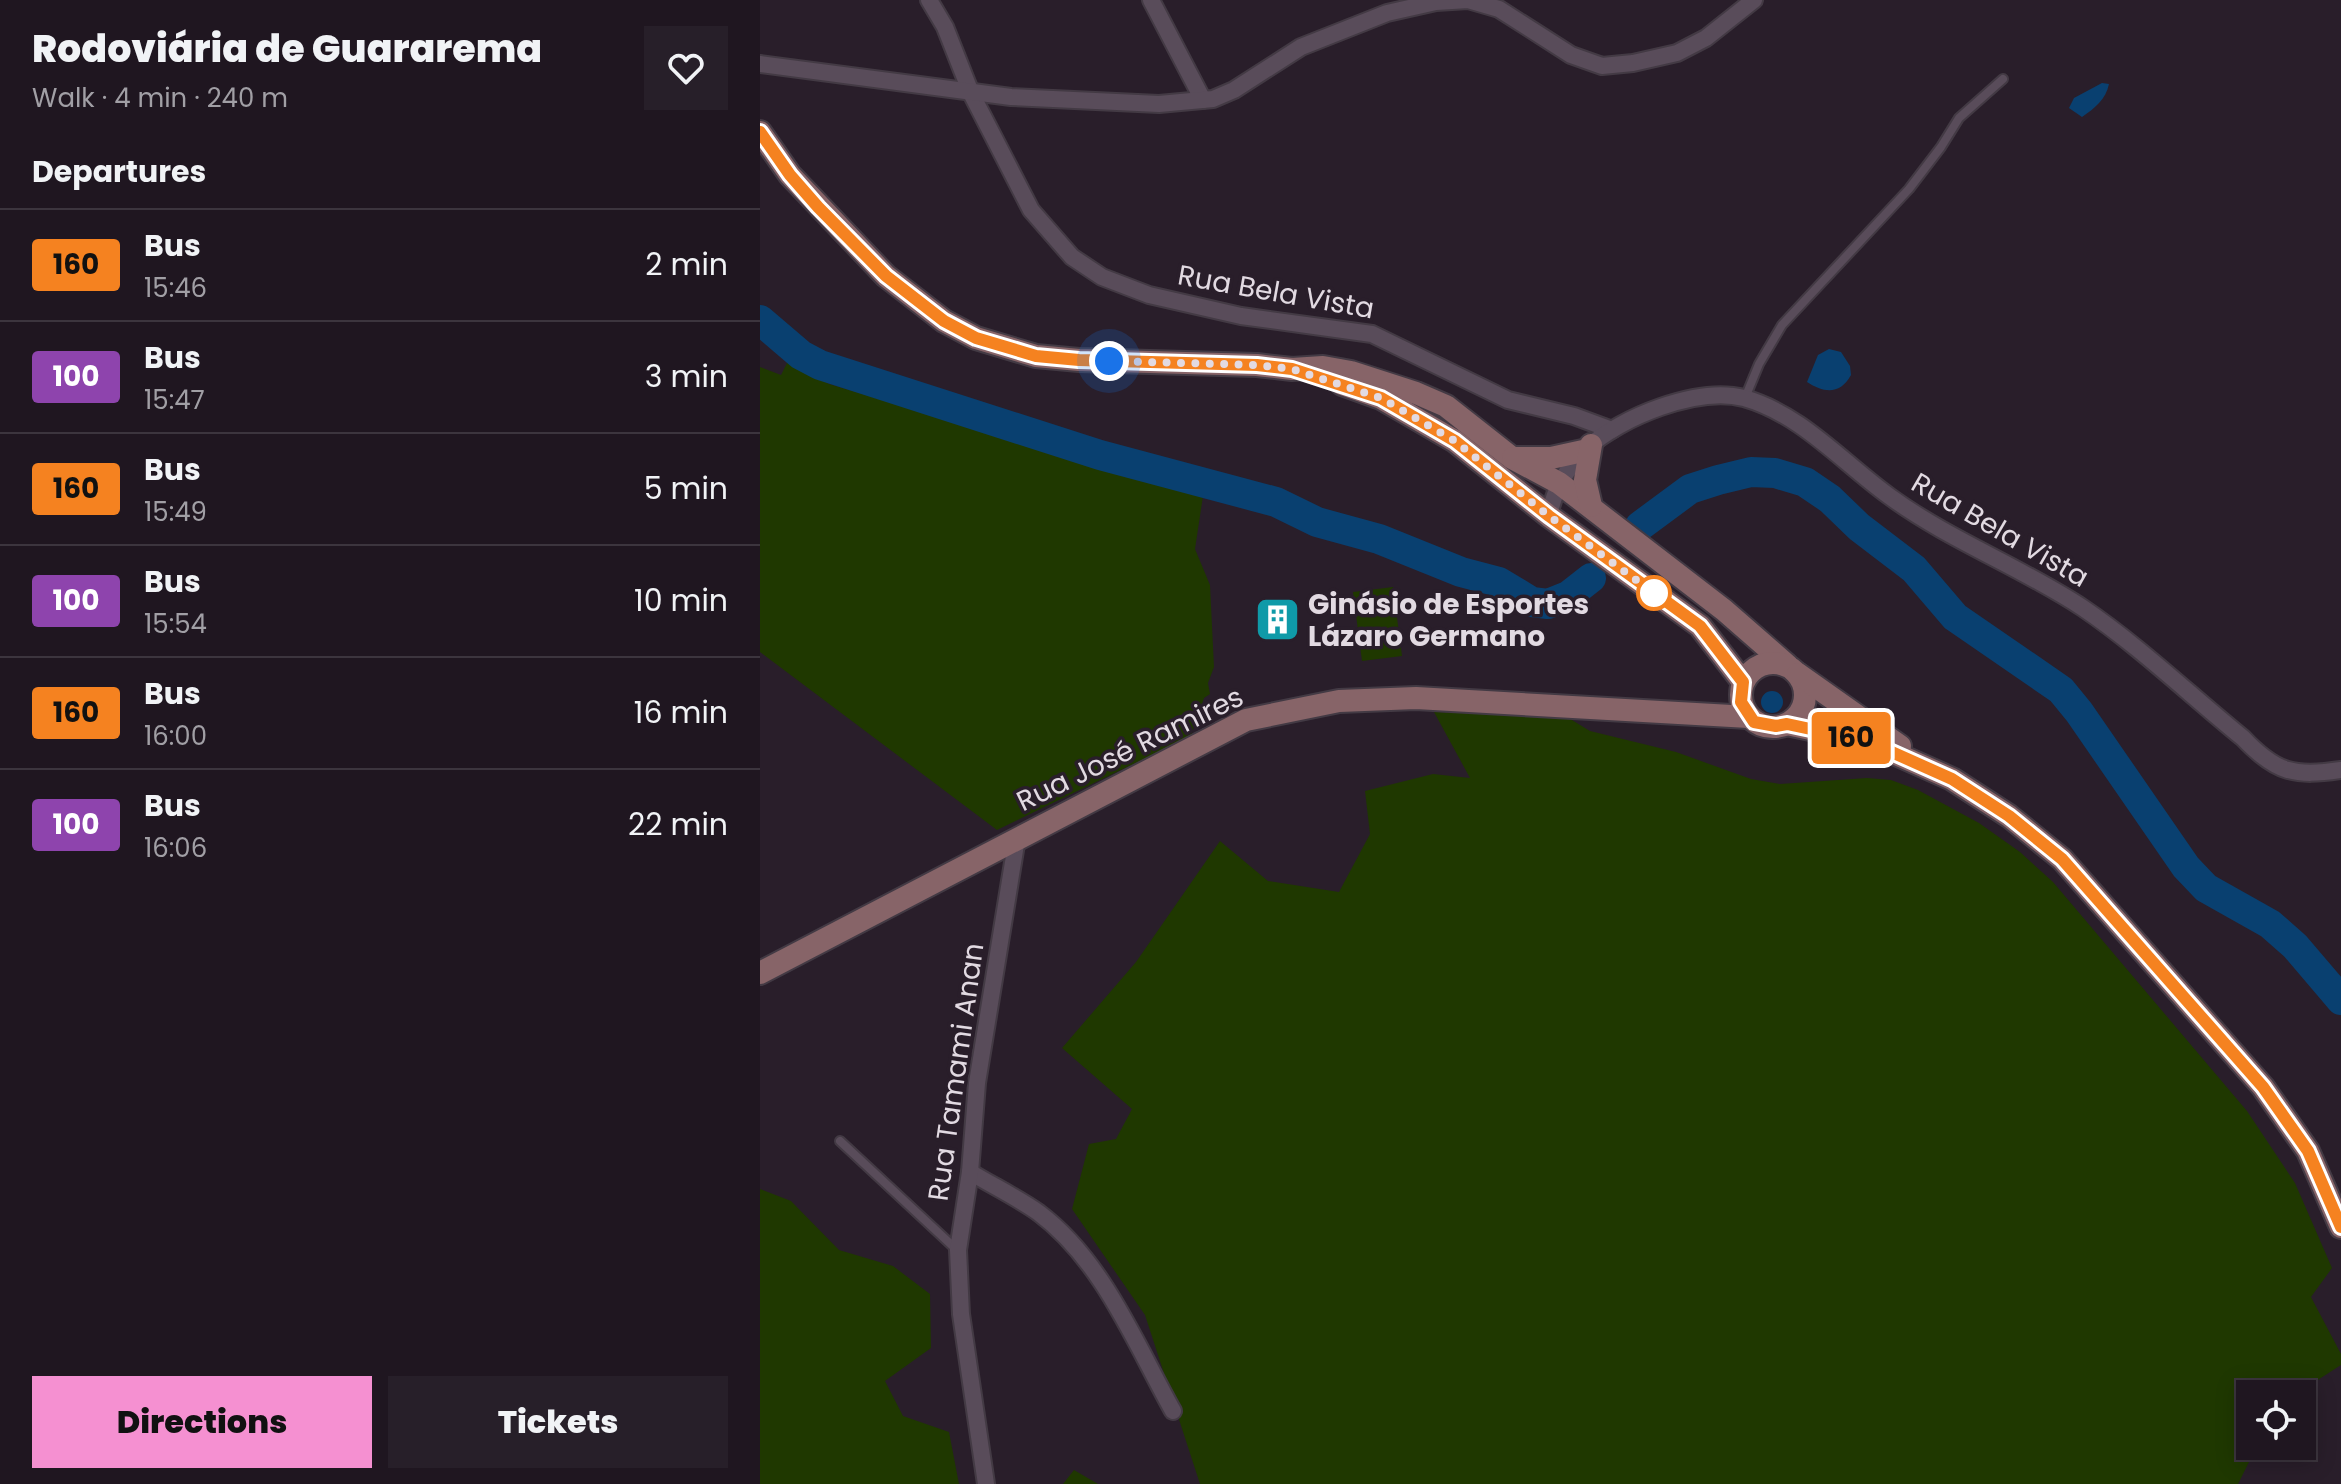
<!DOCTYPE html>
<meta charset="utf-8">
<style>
:root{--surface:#1f1620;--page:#271f29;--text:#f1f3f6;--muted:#a19fa5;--line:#3c353e;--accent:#f590d1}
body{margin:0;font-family:Poppins,sans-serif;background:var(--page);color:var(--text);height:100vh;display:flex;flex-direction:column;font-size:30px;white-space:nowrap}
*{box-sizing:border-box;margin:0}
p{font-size:26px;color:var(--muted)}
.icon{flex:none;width:44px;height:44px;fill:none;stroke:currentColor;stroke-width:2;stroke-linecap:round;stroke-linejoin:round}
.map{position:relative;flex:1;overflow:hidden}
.drawer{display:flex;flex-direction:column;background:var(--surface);width:760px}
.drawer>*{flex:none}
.badge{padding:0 16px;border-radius:6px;font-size:28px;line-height:52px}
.controls{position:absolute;left:1476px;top:1380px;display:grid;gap:16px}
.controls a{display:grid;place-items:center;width:80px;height:80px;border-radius:0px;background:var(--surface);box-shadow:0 4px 20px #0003,0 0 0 2px var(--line);font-size:40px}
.you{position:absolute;width:40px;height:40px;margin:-20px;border:6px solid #fff;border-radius:50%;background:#1a73e8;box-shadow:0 0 0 12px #1a73e833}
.map>.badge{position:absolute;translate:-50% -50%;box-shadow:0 0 0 4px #fff}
h2{padding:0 32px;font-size:30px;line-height:72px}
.round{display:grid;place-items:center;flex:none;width:84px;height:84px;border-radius:0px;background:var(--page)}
.head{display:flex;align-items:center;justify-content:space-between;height:136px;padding:0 32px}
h1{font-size:38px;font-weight:800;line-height:60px}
.action{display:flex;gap:16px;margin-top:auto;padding:16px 32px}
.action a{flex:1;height:92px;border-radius:0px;background:var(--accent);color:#111;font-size:32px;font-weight:800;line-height:92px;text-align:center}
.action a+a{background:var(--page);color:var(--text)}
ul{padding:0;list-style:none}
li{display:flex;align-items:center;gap:24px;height:112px;padding:0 32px;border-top:2px solid var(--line)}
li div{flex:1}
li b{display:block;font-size:30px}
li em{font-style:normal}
li .badge{min-width:88px;font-weight:700;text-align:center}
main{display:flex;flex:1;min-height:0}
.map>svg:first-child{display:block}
.green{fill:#1f3800}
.water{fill:#094070}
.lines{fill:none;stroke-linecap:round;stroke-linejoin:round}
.river{stroke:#094070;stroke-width:30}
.lane-casing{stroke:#433a44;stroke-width:12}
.street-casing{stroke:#433a44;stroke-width:20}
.secondary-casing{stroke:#433a44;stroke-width:26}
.lane{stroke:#594c5a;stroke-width:8}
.street{stroke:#594c5a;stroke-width:16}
.secondary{stroke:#876468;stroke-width:22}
.line-casing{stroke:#fff;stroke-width:18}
.line{stroke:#f58220;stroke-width:12}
.walk{stroke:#e2dae2;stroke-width:8;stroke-dasharray:0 14.4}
.stop-dot{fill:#fff;stroke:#f58220;stroke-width:4}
.labels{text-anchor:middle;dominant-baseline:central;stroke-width:7;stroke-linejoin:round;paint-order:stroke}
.street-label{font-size:28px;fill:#e2dae2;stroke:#291e2a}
.poi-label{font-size:28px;font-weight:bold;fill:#e2dae2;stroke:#291e2a;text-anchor:start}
</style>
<main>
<section class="drawer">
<div class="head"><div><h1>Rodoviária de Guararema</h1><p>Walk · 4 min · 240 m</p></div><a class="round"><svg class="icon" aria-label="heart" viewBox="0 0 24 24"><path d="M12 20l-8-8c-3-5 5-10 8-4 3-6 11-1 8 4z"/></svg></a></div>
<h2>Departures</h2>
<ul>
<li><span class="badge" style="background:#f58220;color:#111">160</span><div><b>Bus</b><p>15:46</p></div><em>2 min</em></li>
<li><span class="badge" style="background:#8e44ad;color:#fff">100</span><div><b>Bus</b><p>15:47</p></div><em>3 min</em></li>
<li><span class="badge" style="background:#f58220;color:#111">160</span><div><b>Bus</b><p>15:49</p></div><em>5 min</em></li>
<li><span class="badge" style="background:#8e44ad;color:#fff">100</span><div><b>Bus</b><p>15:54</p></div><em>10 min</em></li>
<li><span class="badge" style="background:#f58220;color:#111">160</span><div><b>Bus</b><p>16:00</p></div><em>16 min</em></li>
<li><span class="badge" style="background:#8e44ad;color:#fff">100</span><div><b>Bus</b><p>16:06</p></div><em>22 min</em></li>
</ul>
<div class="action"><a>Directions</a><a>Tickets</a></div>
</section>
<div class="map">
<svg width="1581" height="1484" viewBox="0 0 1581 1484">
<rect width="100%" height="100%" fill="#291e2a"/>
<g class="green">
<polygon points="28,361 69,384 443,496 435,549 450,585 454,667 448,683 450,694 444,698 431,736 237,830 0,652 0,367 21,375"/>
<polygon points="633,587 642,656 602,661 593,592"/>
<polygon points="674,712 807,717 830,731 916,752 991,779 1020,784 1107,778 1131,780 1158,790 1219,823 1260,852 1293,882 1487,1111 1535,1183 1572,1268 1551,1297 1581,1354 1581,1365 1536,1394 1490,1394 1490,1446 1497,1446 1478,1484 440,1484 385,1315 312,1209 329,1144 356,1139 372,1109 302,1048 376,962 460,841 508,881 579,892 610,834 605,791 673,774 710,778"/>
<polygon points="0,1189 31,1201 79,1250 133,1266 170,1294 171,1348 125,1381 143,1416 189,1432 199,1484 0,1484"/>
<polygon points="314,1470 338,1484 303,1484"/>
</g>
<g class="water">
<path d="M1342,83l7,1c-3,15 -14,24 -27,33l-13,-9 5,-10z"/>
<path d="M1069,349l12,3 9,14 1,9c-11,20 -27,18 -44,7l11,-27z"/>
<circle cx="1012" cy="702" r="11"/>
</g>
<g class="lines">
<g class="river">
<polyline points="0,320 41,355 60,365 340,455 516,502 557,522 619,539 701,572 739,582 772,602 788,604 808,596 831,578"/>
<polyline points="880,526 930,489 958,480 991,472 1015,473 1045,482 1070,499 1099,527 1154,569 1195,617 1301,690 1319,712 1426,867 1446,888 1510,924 1535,946 1581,1000"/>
</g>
<defs>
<g id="lane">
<polyline points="985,398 999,364 1022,325 1149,189 1181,147 1199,118 1243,79"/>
<polyline points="80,1141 197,1250"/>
</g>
<g id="street">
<polyline points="169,0 185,27 211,93 271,210 312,257 342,277 389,295 481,316 612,334 748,400 814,416 852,430"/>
<polyline points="391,0 443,100"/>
<polyline points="0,64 251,97 399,104 453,99 474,90 541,47 627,13 676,2 708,0 739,9 811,55 842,66 873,63 917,53 946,38 994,0"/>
<path d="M789,516c5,-26 19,-50 38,-68 34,-31 111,-62 157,-50 57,16 98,64 145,98 60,44 132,71 194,112 56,38 107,87 160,130 33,35 52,39 98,32"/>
<path d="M210,1172c23,14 48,26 69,41 64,48 96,130 134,198"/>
<polyline points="226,1484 201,1314 198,1250 210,1172 217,1083 257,838"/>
</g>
<g id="secondary">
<polyline points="0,132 30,175 126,276 184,321 216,338 276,356 319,360 497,365 532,369 563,367 591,372 656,393 686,406 752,458 799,483 964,610 1027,665"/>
<polyline points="582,384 621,398 695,441 789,516 940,626 983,682"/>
<polyline points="753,458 791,458 823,451"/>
<polyline points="831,506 825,480 831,445"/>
<circle cx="1013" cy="695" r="32"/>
<polyline points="1038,674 1140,746"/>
<polyline points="1027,724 1107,741 1192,779 1249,816 1302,859 1503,1087 1548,1151 1581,1227"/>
<polyline points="0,973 486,720 579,701 656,698 989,717"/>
</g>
</defs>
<use href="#lane" class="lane-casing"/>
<use href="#street" class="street-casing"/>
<use href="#secondary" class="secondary-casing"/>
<use href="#lane" class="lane"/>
<use href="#street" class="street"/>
<use href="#secondary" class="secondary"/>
</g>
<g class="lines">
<defs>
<polyline id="line" points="0,132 30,175 58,207 126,276 184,321 216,338 276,356 319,360 497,365 532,369 621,398 695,441 789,516 940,626 983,682 981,702 994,722 1016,726 1027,724 1107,741 1192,779 1249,816 1302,859 1503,1087 1548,1151 1581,1227"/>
</defs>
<use href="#line" class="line-casing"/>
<use href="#line" class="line"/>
<polyline class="walk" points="349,361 497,365 532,369 621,398 695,441 789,516 894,593"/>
</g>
<defs>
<symbol id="building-square" viewBox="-11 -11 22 22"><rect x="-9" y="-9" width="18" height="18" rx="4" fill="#0f9aa8" stroke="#291e2a"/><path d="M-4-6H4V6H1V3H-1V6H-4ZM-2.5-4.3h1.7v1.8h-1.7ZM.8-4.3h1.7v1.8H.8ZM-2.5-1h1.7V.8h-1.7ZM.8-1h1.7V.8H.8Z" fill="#fff"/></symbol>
</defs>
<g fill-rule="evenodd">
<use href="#building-square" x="492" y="594" width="51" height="51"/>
</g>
<circle class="stop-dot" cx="894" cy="593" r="16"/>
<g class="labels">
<g class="street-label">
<text transform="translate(516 292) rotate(10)">Rua Bela Vista</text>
<text transform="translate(1240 530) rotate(30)">Rua Bela Vista</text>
<text transform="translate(370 749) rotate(-26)">Rua José Ramires</text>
<text transform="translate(196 1072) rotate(-82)">Rua Tamami Anan</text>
</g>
<g class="poi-label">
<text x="548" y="604">Ginásio de Esportes<tspan x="548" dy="32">Lázaro Germano</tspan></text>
</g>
</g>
</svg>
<div class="controls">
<a><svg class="icon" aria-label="locate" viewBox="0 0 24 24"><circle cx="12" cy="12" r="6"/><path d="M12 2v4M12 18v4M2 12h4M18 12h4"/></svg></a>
</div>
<div class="you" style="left:349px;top:361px"></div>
<b class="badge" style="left:1091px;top:738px;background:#f58220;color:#111">160</b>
</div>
</main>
